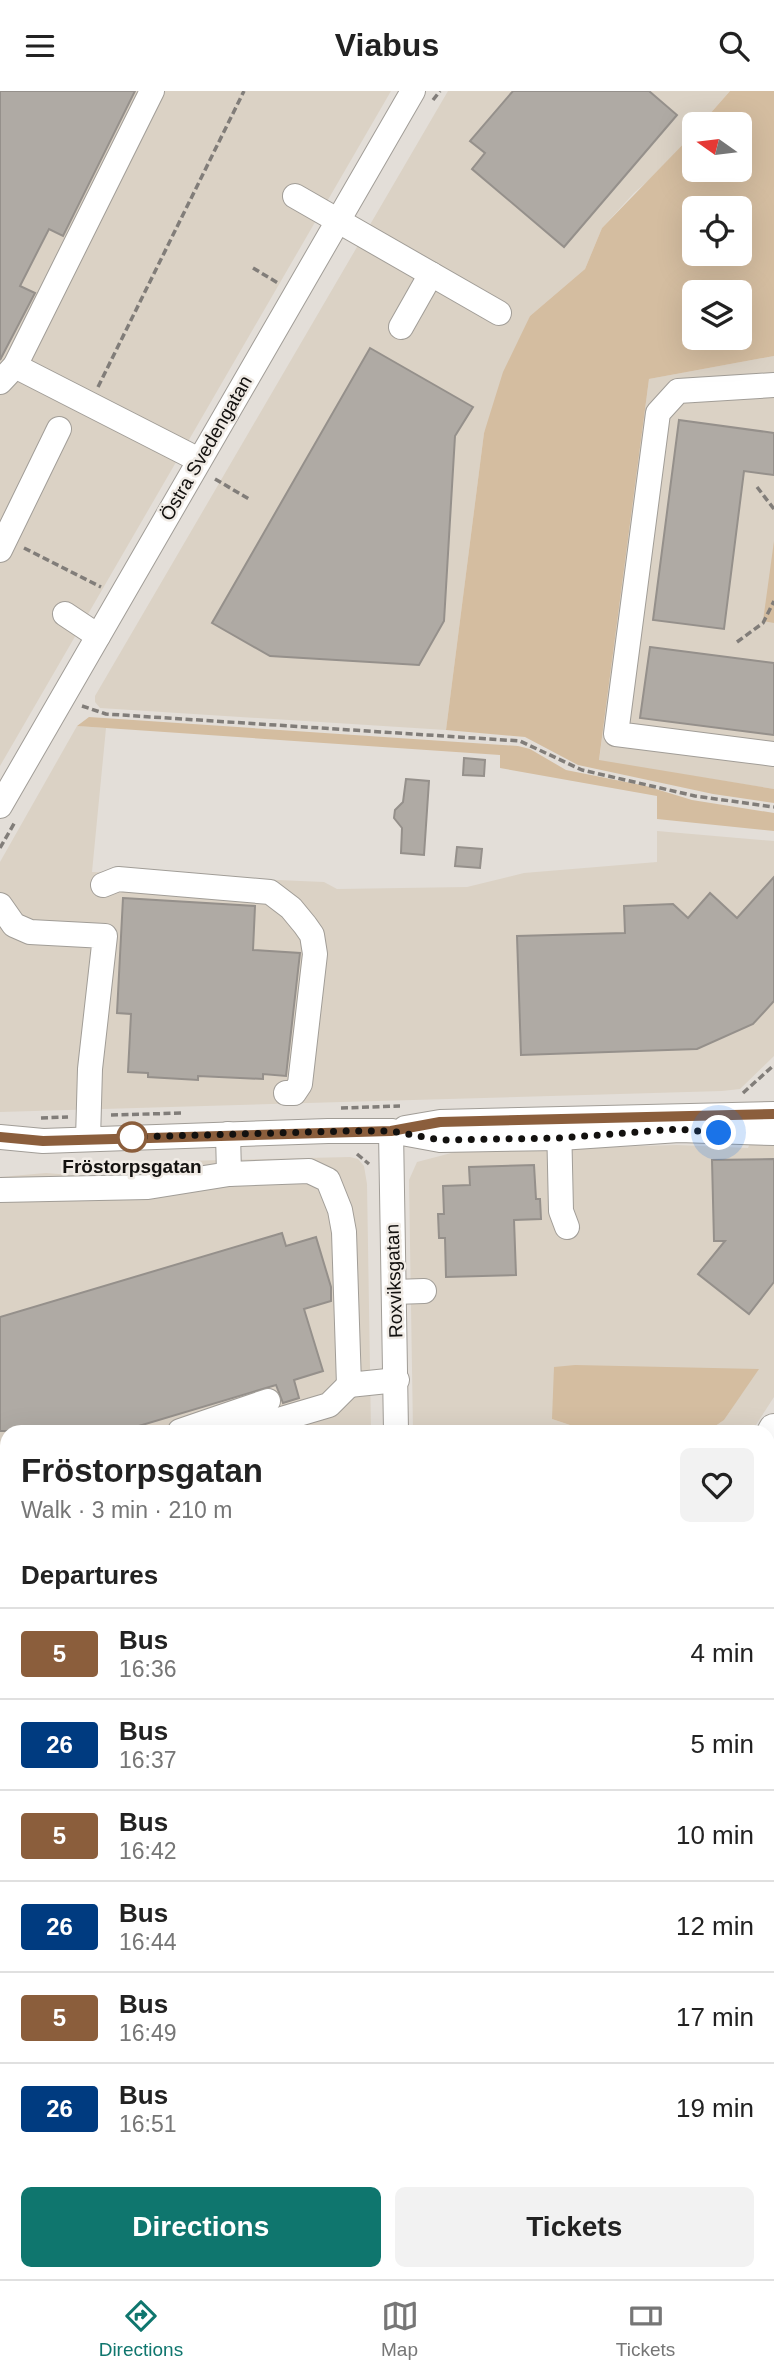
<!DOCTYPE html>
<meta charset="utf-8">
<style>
:root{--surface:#fff;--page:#f2f2f2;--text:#222;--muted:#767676;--line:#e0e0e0;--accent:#0f766e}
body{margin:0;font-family:Helvetica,sans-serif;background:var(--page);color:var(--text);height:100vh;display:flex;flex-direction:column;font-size:26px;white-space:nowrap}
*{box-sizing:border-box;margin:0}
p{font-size:23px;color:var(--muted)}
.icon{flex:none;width:38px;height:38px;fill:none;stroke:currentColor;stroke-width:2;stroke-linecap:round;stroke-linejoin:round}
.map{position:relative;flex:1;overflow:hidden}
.details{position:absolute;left:0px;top:1334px;width:775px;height:856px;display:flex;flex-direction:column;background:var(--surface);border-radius:21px 21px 0 0;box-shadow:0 7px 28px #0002}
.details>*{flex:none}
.badge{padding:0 14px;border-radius:5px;font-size:24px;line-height:46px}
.needle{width:46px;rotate:284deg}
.tools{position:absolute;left:682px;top:21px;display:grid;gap:14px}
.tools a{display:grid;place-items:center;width:70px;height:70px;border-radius:10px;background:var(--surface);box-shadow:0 7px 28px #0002;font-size:35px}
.you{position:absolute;width:35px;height:35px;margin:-18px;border:5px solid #fff;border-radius:50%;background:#1a73e8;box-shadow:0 0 0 10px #1a73e833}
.map>.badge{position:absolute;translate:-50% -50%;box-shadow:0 0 0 4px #fff}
h2{padding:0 21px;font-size:26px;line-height:63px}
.round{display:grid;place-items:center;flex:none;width:74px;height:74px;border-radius:10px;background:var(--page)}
.overview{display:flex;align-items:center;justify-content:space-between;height:119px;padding:0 21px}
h1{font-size:33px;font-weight:700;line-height:52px}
.cta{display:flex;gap:14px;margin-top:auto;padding:14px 21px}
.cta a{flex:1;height:80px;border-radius:10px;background:var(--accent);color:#fff;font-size:28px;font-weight:700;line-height:80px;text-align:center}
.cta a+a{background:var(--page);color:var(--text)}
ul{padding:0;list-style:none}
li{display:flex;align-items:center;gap:21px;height:91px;padding:0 21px;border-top:2px solid var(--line)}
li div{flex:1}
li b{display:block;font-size:26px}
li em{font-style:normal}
li .badge{min-width:77px;font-weight:700;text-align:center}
header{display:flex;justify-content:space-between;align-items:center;height:91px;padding:0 21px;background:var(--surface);font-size:32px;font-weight:700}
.menu{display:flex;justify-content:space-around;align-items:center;height:98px;border-top:2px solid var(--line);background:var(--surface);font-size:19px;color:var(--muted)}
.menu a{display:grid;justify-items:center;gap:4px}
.menu .selected{color:var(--accent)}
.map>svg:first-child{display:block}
.built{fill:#dbd2c5}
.green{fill:#d4bda0;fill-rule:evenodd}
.building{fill:#afaaa4;stroke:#95908b;stroke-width:2}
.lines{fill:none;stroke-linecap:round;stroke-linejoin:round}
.minor-casing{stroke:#a19d97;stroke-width:26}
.major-casing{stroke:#a19d97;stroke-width:32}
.path{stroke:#817d79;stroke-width:3.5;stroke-dasharray:7 3.5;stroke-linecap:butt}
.minor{stroke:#fff;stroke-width:24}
.major{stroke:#fff;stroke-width:30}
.line-casing{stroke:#fff;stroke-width:16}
.line{stroke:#8b5e3c;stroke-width:10}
.walk{stroke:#13110f;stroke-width:7;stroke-dasharray:0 12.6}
.stop-dot{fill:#fff;stroke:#8b5e3c;stroke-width:3.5}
.labels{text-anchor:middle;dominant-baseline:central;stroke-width:5;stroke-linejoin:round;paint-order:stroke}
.street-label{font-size:19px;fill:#13110f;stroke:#f0ebe5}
.stop-label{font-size:19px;font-weight:bold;fill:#13110f;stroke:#f0ebe5}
</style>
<header><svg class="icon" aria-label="menu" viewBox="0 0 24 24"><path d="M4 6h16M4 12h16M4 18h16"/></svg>Viabus<svg class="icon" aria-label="search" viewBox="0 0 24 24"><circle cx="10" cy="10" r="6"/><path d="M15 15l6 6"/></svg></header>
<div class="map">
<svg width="774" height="2188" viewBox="0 0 774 2188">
<rect width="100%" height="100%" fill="#e3ded8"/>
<g class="built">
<polygon points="0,0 391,0 0,675"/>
<polygon points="448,0 730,0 701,33 695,33 695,41 666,74 634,102 602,137 585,178 530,225 484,342 446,639 100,617 95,611 95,605"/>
<polygon points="774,265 774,698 599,670 649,288"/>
<polygon points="77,635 106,637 92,781 324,791 337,798 467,796 524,782 657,771 657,740 774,750 774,965 740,998 722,1000 0,1021 0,771"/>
<polygon points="750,1052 774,1053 774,1306 752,1340 708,1340 724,1329 758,1278 552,1328 588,1340 413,1340 409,1089 417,1071 459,1060 677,1054 748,1057"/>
<polygon points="350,1066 358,1068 364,1075 367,1093 371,1340 7,1340 7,1673 0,1673 0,1086 46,1082 84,1085 147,1084 182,1070"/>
<polygon points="7,1716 7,2182 137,2182 133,2188 0,2188 0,1717"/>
<polygon points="774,1761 774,1937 768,1897 768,1795"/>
<polygon points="212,2182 645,2182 645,2188 208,2188"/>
</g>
<g class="green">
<path d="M730,0h44v265l-125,23 -50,381 175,29v14l-61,-9 -135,-29 -53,-28 -79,-7 38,-297 19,-61 27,-56 55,-47 17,-41 93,-96v38h45v-46h-39zM740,117v46h-45v-46zM695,201h45v46h-45z"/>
<polygon points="774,450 774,532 763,530"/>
<polygon points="89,626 518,655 530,658 566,679 646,695 692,709 774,722 774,740 657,728 657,705 500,677 500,664 77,635"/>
<polygon points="575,1274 759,1278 724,1329 708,1340 588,1340 552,1328 554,1276"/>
</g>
<g class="building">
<polygon points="0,0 135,0 63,145 49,138 20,195 35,202 0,269"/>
<polygon points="513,0 649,0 677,24 564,156 472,78 485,62 470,50"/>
<polygon points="370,257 473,316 455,345 444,530 419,574 270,565 212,532"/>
<polygon points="679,329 774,342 774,384 744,380 724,538 653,529"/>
<polygon points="650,556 774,572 774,644 640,627"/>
<polygon points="464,667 485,669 484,685 463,684"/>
<polygon points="406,688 429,690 424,764 401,762 402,737 394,727 395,719 403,711"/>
<polygon points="457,756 482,758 480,777 455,775"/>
<polygon points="774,786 774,910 753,933 697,958 521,964 517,845 625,842 624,815 673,813 688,827 710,802 737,827"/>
<polygon points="123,807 255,815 253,859 300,862 286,985 263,983 263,988 198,985 198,989 148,986 148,982 128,981 131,923 117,922"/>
<polygon points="774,1068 774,1191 749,1223 698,1183 725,1150 714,1150 712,1069"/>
<polygon points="534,1074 536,1108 540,1108 541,1128 514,1129 516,1184 446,1186 445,1147 439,1147 438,1123 444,1123 443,1095 470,1094 469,1076"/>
<polygon points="282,1142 286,1155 316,1146 331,1196 331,1210 304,1218 323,1280 294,1289 299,1307 283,1312 276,1294 122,1340 0,1340 0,1226"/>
</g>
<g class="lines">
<defs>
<g id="minor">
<polyline points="295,105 499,222"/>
<polyline points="401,236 431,183"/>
<polyline points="15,275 199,369"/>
<polyline points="0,291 15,275 152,0"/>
<polyline points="774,294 678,300 658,322 616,643 774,663"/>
<polyline points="0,459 59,338"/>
<polyline points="65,523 98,545"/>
<polyline points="0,715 413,0"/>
<polyline points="103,794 118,788 270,801 291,817 305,834 312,844 315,863 300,993 294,1002 286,1002"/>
<polyline points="0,814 14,834 30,841 105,845 90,978 88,1048"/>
<polyline points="559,1031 561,1120 567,1136"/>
<polyline points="405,1037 440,1031 774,1023"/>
<polyline points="391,1040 396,1340"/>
<polyline points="0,1046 43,1050 328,1040 391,1040 440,1049 560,1047 679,1039 774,1042"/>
<polyline points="229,1083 309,1080 328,1089 340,1119 344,1141 349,1294 397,1289"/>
<polyline points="0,1099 148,1096 229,1083 228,1043"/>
<polyline points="394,1201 424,1200"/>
<polyline points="180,1340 268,1310"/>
<polyline points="241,1340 329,1314 349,1294"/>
<polyline points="0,1414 7,1412"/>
<polyline points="0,1453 7,1451"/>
<polyline points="0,1605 7,1604"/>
<polyline points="0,1695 7,1693"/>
<polyline points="0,1751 7,1750"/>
<polyline points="0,1928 7,1927"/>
<polyline points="768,2031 774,2030"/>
<polyline points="0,2142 7,2141"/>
<polyline points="22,2184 35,2182"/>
<polyline points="147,2188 150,2182"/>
</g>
<g id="major">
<polyline points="768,1349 774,1338"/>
<polyline points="768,1428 774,1415"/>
<polyline points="677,2182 678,2188"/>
<polyline points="709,2182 710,2188"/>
</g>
</defs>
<use href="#minor" class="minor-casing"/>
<use href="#major" class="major-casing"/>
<g class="path">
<polyline points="433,9 440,0"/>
<polyline points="253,177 278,192"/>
<polyline points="98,296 244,0"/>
<polyline points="215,388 249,408"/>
<polyline points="757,396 774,418"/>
<polyline points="24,457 101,496"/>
<polyline points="737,551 763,532 774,510"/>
<polyline points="82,615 106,623 520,650 582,679 695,705 774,716"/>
<polyline points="0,757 15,731"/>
<polyline points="743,1002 774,974"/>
<polyline points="341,1017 400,1015"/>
<polyline points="111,1024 183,1022"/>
<polyline points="41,1027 68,1026"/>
<polyline points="357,1063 369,1073"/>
<polyline points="768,1617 774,1596"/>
<polyline points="763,2182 766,2188"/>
<polyline points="203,2188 207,2182"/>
</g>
<use href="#minor" class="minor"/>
<use href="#major" class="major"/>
</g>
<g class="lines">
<defs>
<polyline id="line" points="0,1046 43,1050 391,1040 440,1031 774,1023"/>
</defs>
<use href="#line" class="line-casing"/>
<use href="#line" class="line"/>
<polyline class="walk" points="132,1046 349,1040 391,1040 440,1049 560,1047 678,1038 719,1042"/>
</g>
<circle class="stop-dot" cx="132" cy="1046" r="14"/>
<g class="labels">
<g class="street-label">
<text transform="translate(206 357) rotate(-60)">Östra Svedengatan</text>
<text transform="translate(394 1190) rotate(-92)">Roxviksgatan</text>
</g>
<g class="stop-label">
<text x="132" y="1075">Fröstorpsgatan</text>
</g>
</g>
</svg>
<div class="tools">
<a><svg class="needle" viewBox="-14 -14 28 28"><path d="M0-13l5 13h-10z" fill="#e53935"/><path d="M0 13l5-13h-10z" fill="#767676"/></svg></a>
<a><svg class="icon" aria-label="locate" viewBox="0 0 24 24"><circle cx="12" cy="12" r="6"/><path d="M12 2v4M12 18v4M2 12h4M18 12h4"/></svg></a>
<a><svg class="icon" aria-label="layers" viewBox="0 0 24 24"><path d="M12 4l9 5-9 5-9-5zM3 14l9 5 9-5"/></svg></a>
</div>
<div class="you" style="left:719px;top:1042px"></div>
<section class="details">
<div class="overview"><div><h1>Fröstorpsgatan</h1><p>Walk · 3 min · 210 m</p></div><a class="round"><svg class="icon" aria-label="heart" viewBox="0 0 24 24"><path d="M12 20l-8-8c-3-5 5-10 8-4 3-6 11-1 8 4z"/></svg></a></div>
<h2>Departures</h2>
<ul>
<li><span class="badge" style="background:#8b5e3c;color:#fff">5</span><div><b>Bus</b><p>16:36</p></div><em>4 min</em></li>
<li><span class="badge" style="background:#003b80;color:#fff">26</span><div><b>Bus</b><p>16:37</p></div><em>5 min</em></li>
<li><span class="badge" style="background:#8b5e3c;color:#fff">5</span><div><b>Bus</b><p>16:42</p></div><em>10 min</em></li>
<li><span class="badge" style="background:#003b80;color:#fff">26</span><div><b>Bus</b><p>16:44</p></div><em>12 min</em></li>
<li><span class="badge" style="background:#8b5e3c;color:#fff">5</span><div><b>Bus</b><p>16:49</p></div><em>17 min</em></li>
<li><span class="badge" style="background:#003b80;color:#fff">26</span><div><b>Bus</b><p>16:51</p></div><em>19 min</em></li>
</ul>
<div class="cta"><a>Directions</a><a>Tickets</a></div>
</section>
</div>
<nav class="menu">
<a class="selected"><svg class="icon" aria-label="directions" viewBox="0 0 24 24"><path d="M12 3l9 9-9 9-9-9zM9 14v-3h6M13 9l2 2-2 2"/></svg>Directions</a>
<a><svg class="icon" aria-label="map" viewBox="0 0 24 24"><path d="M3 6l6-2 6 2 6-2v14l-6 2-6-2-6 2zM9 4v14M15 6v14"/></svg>Map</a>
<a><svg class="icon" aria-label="tickets" viewBox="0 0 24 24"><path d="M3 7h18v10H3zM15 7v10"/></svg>Tickets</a>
</nav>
